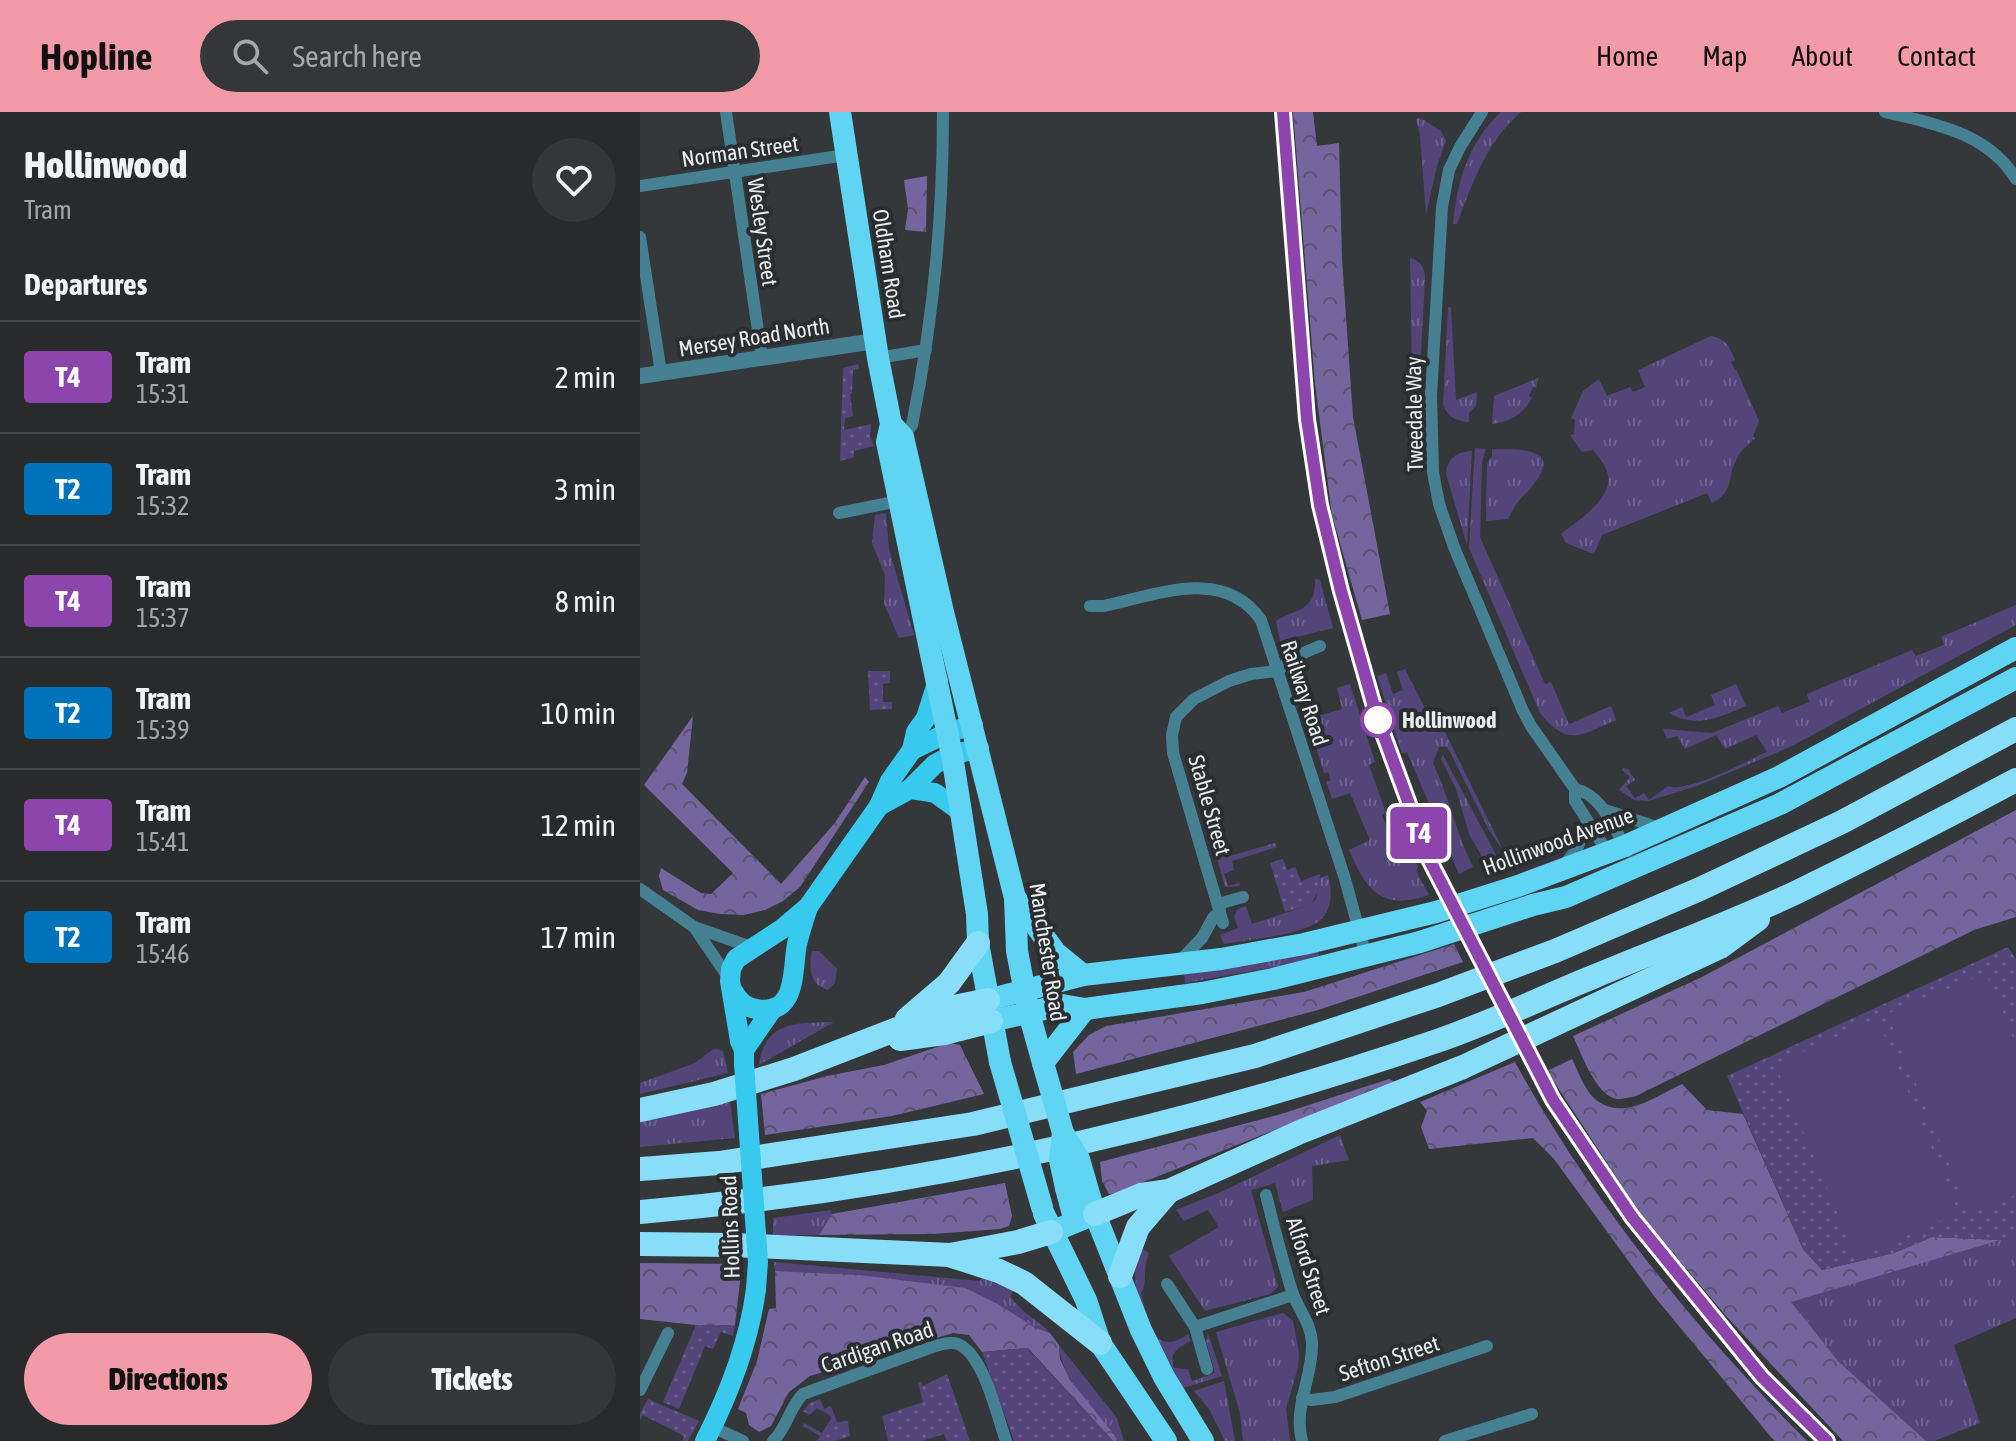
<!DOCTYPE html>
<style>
:root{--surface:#282a2c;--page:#343638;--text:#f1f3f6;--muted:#a5a7a9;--line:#444648;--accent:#f39aa8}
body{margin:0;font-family:"Asap Condensed",sans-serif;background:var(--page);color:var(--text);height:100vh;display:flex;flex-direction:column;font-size:30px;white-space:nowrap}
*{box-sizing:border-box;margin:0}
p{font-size:26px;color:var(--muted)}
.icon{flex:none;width:44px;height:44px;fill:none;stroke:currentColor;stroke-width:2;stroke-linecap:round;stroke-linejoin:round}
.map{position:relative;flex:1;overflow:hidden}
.side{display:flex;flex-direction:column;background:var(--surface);width:640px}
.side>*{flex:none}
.badge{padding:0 16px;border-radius:6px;font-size:28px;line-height:52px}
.map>.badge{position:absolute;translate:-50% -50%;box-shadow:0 0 0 4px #fff}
h2{padding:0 24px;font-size:30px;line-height:72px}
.round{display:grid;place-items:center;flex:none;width:84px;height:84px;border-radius:42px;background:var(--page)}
.headline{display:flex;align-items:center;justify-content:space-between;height:136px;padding:0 24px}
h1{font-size:38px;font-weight:800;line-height:60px}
.button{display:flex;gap:16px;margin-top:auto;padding:16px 24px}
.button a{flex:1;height:92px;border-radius:48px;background:var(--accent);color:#111;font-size:32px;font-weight:800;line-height:92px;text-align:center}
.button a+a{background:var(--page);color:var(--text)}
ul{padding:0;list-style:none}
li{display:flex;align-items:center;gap:24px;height:112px;padding:0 24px;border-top:2px solid var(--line)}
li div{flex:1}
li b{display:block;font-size:30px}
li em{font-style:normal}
li .badge{min-width:88px;font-weight:700;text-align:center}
header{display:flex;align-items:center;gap:48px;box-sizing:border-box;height:112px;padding:0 40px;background:var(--accent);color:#111}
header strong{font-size:38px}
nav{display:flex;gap:44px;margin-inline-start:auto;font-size:28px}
.search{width:560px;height:72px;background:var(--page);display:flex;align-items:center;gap:20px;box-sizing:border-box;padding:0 28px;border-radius:44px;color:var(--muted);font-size:30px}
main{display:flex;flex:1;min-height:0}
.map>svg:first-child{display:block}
.grass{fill:url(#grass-tufts)}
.forest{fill:url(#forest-crowns)}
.park{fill:url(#park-dots)}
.pitch{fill:#53457a}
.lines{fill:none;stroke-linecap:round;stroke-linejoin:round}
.minor{stroke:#468193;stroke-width:12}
.tertiary{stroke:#468193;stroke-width:16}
.primary{stroke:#38c9ee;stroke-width:20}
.trunk{stroke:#60d4f3;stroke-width:22}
.motorway{stroke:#88def8;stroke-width:24}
.tram{stroke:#a7aaac;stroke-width:2}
.primary-bridge{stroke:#38c9ee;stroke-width:20}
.trunk-bridge{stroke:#60d4f3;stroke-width:22}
.line-casing{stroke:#fff;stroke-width:18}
.line{stroke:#8e44ad;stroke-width:12}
.stop-dot{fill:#fff;stroke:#8e44ad;stroke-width:4}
.labels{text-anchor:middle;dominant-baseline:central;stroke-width:8;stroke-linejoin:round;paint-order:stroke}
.street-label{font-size:22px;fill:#eaecee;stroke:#2b2e31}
.stop-label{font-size:22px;font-weight:bold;fill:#eaecee;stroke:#2b2e31;text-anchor:start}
</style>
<header>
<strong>Hopline</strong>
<div class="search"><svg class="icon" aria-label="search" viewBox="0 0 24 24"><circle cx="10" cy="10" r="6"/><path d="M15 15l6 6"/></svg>Search here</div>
<nav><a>Home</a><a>Map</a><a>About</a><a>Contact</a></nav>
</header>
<main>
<section class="side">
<div class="headline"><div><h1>Hollinwood</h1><p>Tram</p></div><a class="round"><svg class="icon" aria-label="heart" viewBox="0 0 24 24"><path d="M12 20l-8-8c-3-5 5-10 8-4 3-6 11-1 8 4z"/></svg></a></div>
<h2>Departures</h2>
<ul>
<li><span class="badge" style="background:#8e44ad;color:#fff">T4</span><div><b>Tram</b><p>15:31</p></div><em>2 min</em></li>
<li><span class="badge" style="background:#0072bc;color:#fff">T2</span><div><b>Tram</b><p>15:32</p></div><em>3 min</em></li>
<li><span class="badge" style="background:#8e44ad;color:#fff">T4</span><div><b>Tram</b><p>15:37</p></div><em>8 min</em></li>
<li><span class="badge" style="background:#0072bc;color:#fff">T2</span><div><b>Tram</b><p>15:39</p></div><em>10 min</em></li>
<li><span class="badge" style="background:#8e44ad;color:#fff">T4</span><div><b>Tram</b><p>15:41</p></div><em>12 min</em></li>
<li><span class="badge" style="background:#0072bc;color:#fff">T2</span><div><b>Tram</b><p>15:46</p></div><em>17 min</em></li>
</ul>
<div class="button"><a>Directions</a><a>Tickets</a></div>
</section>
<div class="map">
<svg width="1376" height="1329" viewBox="0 0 1376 1329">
<defs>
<pattern id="grass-tufts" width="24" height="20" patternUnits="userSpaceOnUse" patternTransform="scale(2)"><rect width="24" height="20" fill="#53457a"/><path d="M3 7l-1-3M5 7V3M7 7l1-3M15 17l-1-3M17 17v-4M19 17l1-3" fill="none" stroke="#6c608d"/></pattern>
<pattern id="forest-crowns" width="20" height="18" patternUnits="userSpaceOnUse" patternTransform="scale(2)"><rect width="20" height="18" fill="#74659f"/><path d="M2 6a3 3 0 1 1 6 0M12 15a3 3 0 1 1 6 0" fill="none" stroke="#5b546f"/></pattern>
<pattern id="park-dots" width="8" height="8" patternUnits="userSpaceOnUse" patternTransform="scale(2)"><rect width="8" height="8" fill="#53457a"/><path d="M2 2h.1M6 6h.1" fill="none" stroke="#6c608d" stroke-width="1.8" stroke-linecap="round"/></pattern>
</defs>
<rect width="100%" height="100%" fill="#35383b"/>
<g class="grass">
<path d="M861,0h20c-35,30 -48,70 -64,112h-4c4,-43 16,-82 48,-112z"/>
<polygon points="781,6 801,19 806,29 797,54 786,102 780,23 776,7"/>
<path d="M770,146c12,3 15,11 15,22l-7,127 -3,6 -6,1 -2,-37 5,-1z"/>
<path d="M808,195l3,1 5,92 21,-8 -1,14 -7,7v9c-13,-1 -21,-5 -26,-17z"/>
<path d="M1071,224c15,3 19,11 24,24l-4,2 4,8 2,1 22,50 -6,15 2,2c-6,6 -14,12 -18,20 -11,19 -1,32 -25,45l-5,-10 -105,42 -7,17 -4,1 -25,-10 -5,-9c17,-14 55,-36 46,-63 -3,-8 -9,-15 -14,-21l-11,2 -12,-17 4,-1 1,-14 -4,-2 12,-27 16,-12 8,17 23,-9 3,5 12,-5 -7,-17z"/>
<path d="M898,266l-2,10 -3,-1 -4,9 3,2c-10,17 -20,23 -40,26l2,-28z"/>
<path d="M835,336l11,1 -4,13 -2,75 65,147 6,-2 18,42 42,-18 5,14c-35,15 -48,28 -76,-7l-71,-165z"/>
<path d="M852,337c12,1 27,-1 39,3 31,8 -4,39 -13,50 -4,5 -7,11 -10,17l-22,2 1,-57 5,-8z"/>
<path d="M832,339l-5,94 -21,-71c1,-16 11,-22 26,-23z"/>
<polygon points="246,401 249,437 274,523 259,526 244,492 245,463 232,431 235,403"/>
<path d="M675,467l5,1 13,48 -53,13 -4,-20c21,-13 40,-9 39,-42z"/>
<path d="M1376,493v20l-226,122 -93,39 -49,15 -14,-1 -15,-10 11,-13 -8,-7 1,-2 5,1 7,11 -9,6 9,12 9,-5 5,7 19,-14c18,8 79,-25 99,-34l-11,-17 -31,14 -9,-14 -31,14 -8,-13 -10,3 -4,-10 49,4 66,-27 4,7 27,-11 -2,-8 105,-44 4,6 28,-11 -3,-8z"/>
<path d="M765,557l32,63 7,-2 59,120 -14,-20 -39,-78 -3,-5h-8l-6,16c16,34 23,70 40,104l-14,7 -52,-122 -5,2 -25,-78 9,-3 7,21 10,-4 -6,-18z"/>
<path d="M710,572l25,78 -6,3 17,48 -4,2 8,20 13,-5 15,37 -2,4 13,24c-48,16 -62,-4 -80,-45l21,-10 -20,-47 -18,6 -6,-17 5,-2 -3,-8 -4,1 -20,-63 -1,-8 7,-2 5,17 27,-8 -5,-21z"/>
<path d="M1096,572l10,22c-26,11 -49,23 -77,7l13,-6 4,10 29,-12 -4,-10z"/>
<polygon points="803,643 862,754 860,761 853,764 829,722 816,677 801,647"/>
<polygon points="635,731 637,735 592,749 594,758 584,762 588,774 599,771 600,774 585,775 574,735 585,732 590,744"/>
<path d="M688,763c4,16 5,36 -10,47 -21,14 -69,17 -94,22l-4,-9 18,-7 -4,-12 4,-7 8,-3 6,18 58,-19 6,-6 4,-21z"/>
<polygon points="678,837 680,847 545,871 544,861"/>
<path d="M172,839h7l18,18 -2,14 -7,7c-18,-5 -20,-22 -16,-39z"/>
<path d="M194,910l-75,43c6,-45 39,-42 75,-43z"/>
<polygon points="77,937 83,939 88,961 0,982 0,971 55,951 72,938"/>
<polygon points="90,990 95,1026 0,1035 0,1009"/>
<polygon points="700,1023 709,1048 672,1054 673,1088 643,1100 635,1071 611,1078 638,1175 630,1182 565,1199 529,1144 579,1115 568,1098 544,1109 536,1098 581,1080"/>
<polygon points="191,1098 192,1102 179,1123 133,1123 133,1106"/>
<polygon points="1376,1123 1376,1206 1314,1233 1340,1311 1294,1329 1286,1329 1198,1249 1150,1190"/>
<path d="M500,1136l9,5c-7,15 -1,29 -8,41 8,26 12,65 47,40l3,7c-12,6 -23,12 -17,27l14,1 4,12 23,-8 -9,-32 2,-8 14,43 -39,12 -8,-10 -39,-85 -1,-25z"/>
<path d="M134,1150l206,19 2,-4 31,12 -2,8c9,15 28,23 39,36l-16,-6 -36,-23 -139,-29 -84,-4z"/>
<polygon points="643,1201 653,1209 659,1242 658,1255 646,1297 650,1329 603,1329 600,1301 576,1220"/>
<path d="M419,1233l58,73 7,23h-8l1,-3c-23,-28 -55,-56 -58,-93z"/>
<polygon points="584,1269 595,1329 585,1329 569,1297 554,1279"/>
</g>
<g class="forest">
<polygon points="653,0 673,0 677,34 699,31 702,147 713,305 750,502 722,508 692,403 675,272"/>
<polygon points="287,64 286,120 265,118 268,97 264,68"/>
<polygon points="53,604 47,661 42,672 141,772 194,712 225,665 229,670 160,775 143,789 125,798 104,803 80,802 58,798 23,778 19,764 21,756 61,781 71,782 93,761 4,673"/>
<path d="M1376,698v107l-42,13 -338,166c-6,1 -13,3 -19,3 -21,-3 -36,-46 -44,-63l129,-59z"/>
<polygon points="814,832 823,850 678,898 436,962 433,940 449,923 466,914 664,880"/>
<polygon points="309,931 320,933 344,982 252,1004 125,1023 121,982 187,964 244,953"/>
<path d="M932,947c7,14 14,35 27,43 27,18 59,-7 83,-18l25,26 36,4 60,135 19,21 72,-17 38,-16 68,3 -209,62 47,59 88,80h-83l-117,-125 -84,-100 -95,-145z"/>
<path d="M875,950c75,138 181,268 292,379h-32l-4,-4 -117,-141 -100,-137 -21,-21 -104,11 -8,-22 6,-16 -7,-9z"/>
<polygon points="749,967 755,970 476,1081 469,1082 462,1069 460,1050 638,1003"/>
<polygon points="365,1071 372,1104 369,1114 360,1117 293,1122 179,1123 192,1102"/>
<polygon points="0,1151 102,1152 95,1213 56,1213 0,1207"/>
<polygon points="135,1159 219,1163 325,1176 358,1192 394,1215 410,1221 419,1233 420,1247 430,1268 477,1326 476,1329 473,1329 388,1236 342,1240 329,1223 313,1221 170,1264 149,1280 131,1314 119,1320 109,1313 106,1301 98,1297 117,1249 129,1197 136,1196"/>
</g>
<g class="park">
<polygon points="218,252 219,257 213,258 212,281 210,282 213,304 205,306 204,318 231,312 230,325 234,334 214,339 214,345 200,349 203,256"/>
<polygon points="228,559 250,559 250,571 243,572 243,590 252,590 252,597 230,598"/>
<polygon points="643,747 647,758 655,755 661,769 680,762 679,777 671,793 645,800 630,751"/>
<polygon points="1368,835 1376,847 1376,1123 1360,1128 1292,1125 1254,1141 1182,1158 1163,1137 1087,964"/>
<polygon points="56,1213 95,1213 93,1224 81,1220 73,1237 65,1234 39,1297 23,1290"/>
<polygon points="387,1236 473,1329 374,1329 342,1240"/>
<polygon points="307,1262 330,1329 307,1329 304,1322 282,1329 248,1329 242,1304 283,1290 278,1271 281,1270 283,1274"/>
<polygon points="8,1287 59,1309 48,1329 42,1329 44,1324 3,1303 0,1308 0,1302"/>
<polygon points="180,1287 184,1297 191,1294 197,1310 208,1309 210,1324 195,1329 177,1329 180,1324 163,1314 164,1311 182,1321 192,1305 177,1296 169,1303 163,1299 170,1291"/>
</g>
<g class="pitch">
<polygon points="1346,861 1376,933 1376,1083 1330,1102 1247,902"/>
<polygon points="1237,906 1319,1101 1216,1146 1135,952"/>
</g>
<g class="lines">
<g class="minor">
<polyline points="86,0 122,246"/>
<polyline points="842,0 820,35 809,58 802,95 791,284 793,360 799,392 814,435 883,599 891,614 935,677 935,689 970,744"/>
<path d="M1245,0c49,12 102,20 131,67"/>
<polyline points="0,74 206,43"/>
<polyline points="0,125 21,261"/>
<polyline points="238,246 286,238"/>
<path d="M263,325l9,-12c21,-103 31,-208 31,-313"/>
<polyline points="199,401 259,389"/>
<path d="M450,494h14c52,-11 120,-40 157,14l84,259 21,77"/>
<path d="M935,677c28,6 38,40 53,62"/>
<polyline points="965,698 1022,717"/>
<polyline points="926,751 937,737 947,709"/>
<polyline points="0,777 54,815 111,835"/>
<polyline points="578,792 603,785"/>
<polyline points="583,811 533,641 532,623 536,605 554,587 589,569 611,562 637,559 656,544 680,534"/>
<polyline points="54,815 88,865"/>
<polyline points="539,850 562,826 573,806 580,799"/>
<path d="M626,1083c8,32 16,65 26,96 6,19 19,31 20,52 1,34 -19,64 -10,98"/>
<polyline points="527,1172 555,1215 567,1257"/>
<polyline points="555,1215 653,1183"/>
<polyline points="0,1278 28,1221"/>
<polyline points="662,1286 671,1288 695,1285 847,1234"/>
<polyline points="72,1315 103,1329"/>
<path d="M133,1329c14,-13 16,-33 30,-47l129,-47c8,-2 17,-6 26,-3 26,11 39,72 48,97"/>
<polyline points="805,1329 892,1302"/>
</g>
<polyline class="tertiary" points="0,264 235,229"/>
<g class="primary">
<polyline points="272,638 276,620 286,606 298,568"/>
<polyline points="270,677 295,681 320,699"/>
<polyline points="239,694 270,677 295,652 312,643 339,636"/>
<path d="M93,879c5,9 12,17 24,18 41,7 35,-40 40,-65 3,-12 7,-25 11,-37"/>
<polyline points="104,938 133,896"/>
<polyline points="104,952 104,938 100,929 90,869 91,857 96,847 142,817 168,795 239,694 250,669 272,638 307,621 333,613"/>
<path d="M65,1329c25,-49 44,-98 51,-152"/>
</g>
<g class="trunk">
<polyline points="200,0 238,246 251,312 247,330 312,643 337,802 338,831 360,950"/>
<polyline points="251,312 263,325 303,500 375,786 377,839 389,901 403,951"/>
<polyline points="376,787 416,841 443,863"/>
<polyline points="348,888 443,863 581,847 664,832 796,800 878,774 985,734 1139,665 1376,536"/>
<polyline points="351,909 422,893 445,897 562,881 633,867 780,830 893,793 926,785 1140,692 1376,566"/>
<polyline points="403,951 445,897"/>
<polyline points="445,1068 455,1102 501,1218 524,1265 563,1329"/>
<polyline points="426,1076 435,1110"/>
<polyline points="404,1102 446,1188 460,1231 526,1329"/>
<polyline points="411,1120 455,1102"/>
</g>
<g class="motorway">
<polyline points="267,907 309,871 338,831"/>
<polyline points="260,927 304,921 351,909"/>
<polyline points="0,998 74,982 154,957 314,895 348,888"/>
<polyline points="0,1057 79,1051 333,1012 615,944 798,883 915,839 1060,777 1202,710 1376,617"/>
<path d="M0,1100c272,-23 539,-83 797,-171 53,-18 104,-43 156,-64 67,-28 136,-53 202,-84 74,-36 148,-74 221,-113"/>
<polyline points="455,1102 501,1083 529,1079 660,1020 823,955 1080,835 1118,807"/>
<polyline points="0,1132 93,1133 310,1143 378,1130 411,1120"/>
<polyline points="312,1144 359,1159 384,1171 460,1231"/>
<polyline points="480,1164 498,1115 529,1079"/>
</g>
<polyline class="tram" points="643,0 667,307 680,393 688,429 737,605 790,749 913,988 992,1105 1122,1265 1187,1329"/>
<polyline class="primary-bridge" points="104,952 118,1150 116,1177"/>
<g class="trunk-bridge">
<polyline points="360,950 402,1095"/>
<polyline points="403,951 423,1021 439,1047 445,1068"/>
<polyline points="423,1021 420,1048 426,1076"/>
</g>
</g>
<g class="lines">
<defs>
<polyline id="line" points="643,0 667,307 680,393 701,479 737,605 790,749 913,988 992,1105 1122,1265 1187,1329"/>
</defs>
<use href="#line" class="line-casing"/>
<use href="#line" class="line"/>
</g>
<circle class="stop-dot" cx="738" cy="608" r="16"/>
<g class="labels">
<g class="street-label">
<text transform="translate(100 39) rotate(-8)">Norman Street</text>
<text transform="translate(123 120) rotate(82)">Wesley Street</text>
<text transform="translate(249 152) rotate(81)">Oldham Road</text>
<text transform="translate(114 225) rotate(-9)">Mersey Road North</text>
<text transform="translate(774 302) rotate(-91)">Tweedale Way</text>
<text transform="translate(665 581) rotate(72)">Railway Road</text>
<text transform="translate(570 693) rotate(74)">Stable Street</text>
<text transform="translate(918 729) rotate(-20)">Hollinwood Avenue</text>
<text transform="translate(408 840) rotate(81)">Manchester Road</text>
<text transform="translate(90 1115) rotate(-92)">Hollins Road</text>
<text transform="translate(669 1154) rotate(72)">Alford Street</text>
<text transform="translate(237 1235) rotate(-19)">Cardigan Road</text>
<text transform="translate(749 1246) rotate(-18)">Sefton Street</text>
</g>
<g class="stop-label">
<text x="762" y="608">Hollinwood</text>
</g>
</g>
</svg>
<b class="badge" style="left:779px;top:721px;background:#8e44ad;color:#fff">T4</b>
</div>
</main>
